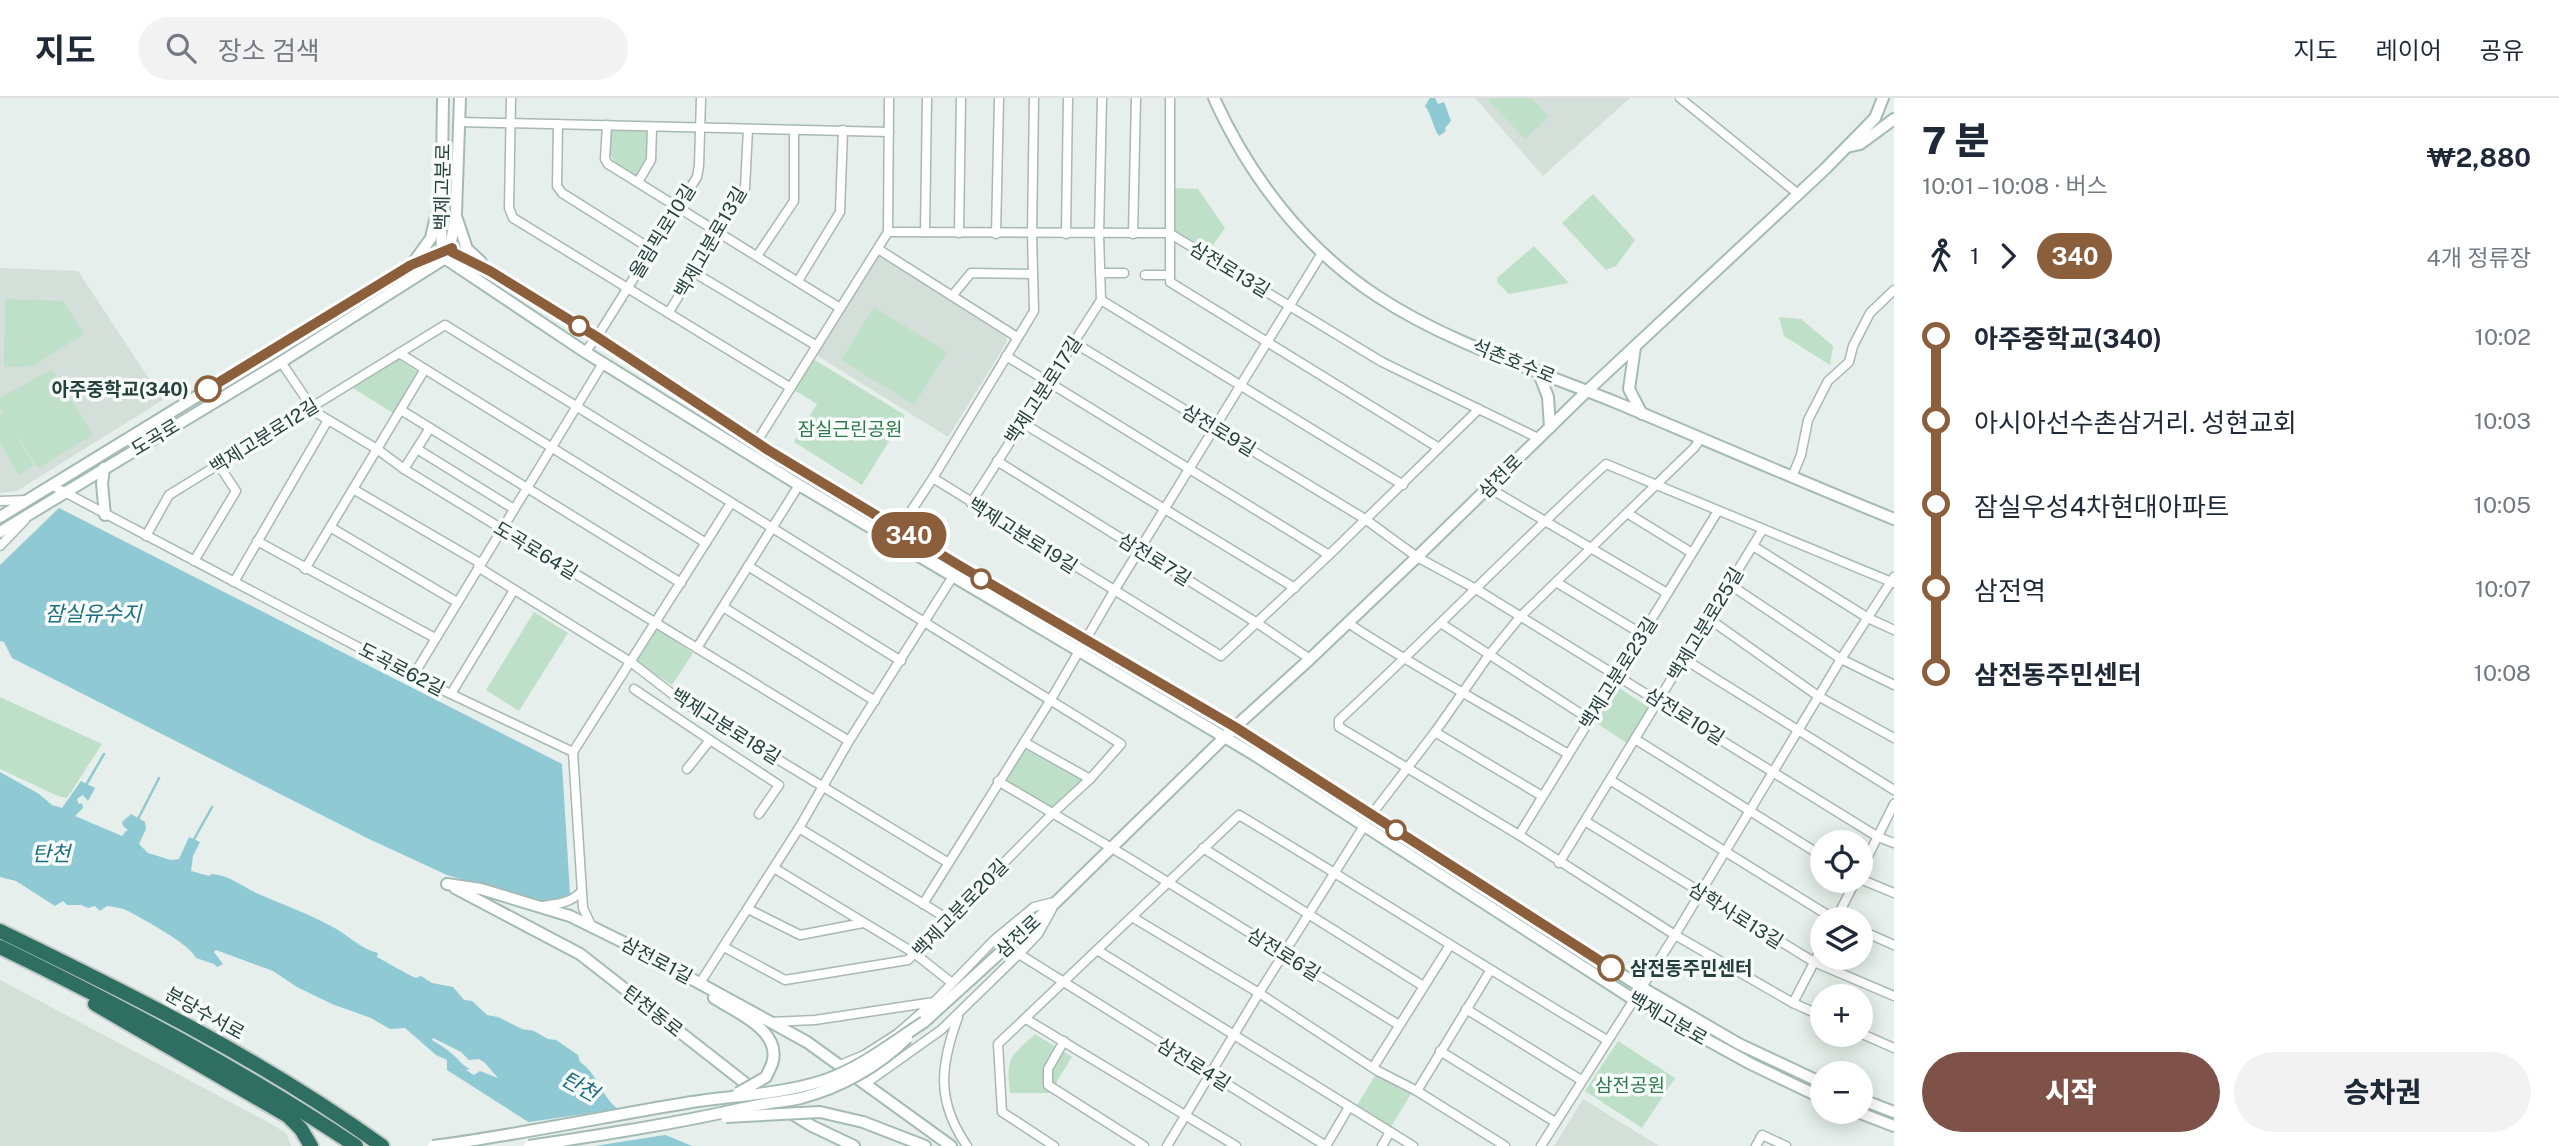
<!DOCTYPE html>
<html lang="ko">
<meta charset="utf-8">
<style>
:root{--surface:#fff;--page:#f2f2f3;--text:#1f2937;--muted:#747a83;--line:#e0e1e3;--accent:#7f5249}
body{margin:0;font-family:"Public Sans","Noto Sans KR",sans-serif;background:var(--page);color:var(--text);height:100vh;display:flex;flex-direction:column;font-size:26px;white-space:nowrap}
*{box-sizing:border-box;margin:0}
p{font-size:23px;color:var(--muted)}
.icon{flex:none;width:38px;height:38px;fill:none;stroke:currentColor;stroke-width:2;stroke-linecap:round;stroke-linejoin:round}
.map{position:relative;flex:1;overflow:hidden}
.side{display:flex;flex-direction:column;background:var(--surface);width:665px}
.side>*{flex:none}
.badge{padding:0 14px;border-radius:23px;font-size:24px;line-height:46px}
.buttons{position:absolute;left:1810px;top:732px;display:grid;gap:14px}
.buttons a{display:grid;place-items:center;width:63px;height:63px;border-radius:50%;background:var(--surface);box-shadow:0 4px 18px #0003;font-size:35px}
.map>.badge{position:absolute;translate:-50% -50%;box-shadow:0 0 0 4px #fff}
.legs{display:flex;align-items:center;gap:10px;height:77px;padding:0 28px;font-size:23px}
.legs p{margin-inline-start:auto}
.head{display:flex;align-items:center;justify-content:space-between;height:119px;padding:0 28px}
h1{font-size:38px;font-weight:800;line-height:52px}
.action{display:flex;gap:14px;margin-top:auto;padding:14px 28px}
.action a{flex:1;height:80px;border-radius:42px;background:var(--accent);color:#fff;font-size:28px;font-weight:800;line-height:80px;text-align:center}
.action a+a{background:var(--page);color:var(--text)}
ul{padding:0 28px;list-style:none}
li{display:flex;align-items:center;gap:24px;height:84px;font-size:26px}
li i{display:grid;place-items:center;width:10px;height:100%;margin:0 9px;background:currentColor}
li i::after{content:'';width:18px;height:18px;margin:-9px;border:5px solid;border-radius:50%;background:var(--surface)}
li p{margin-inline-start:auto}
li:first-child i{background:linear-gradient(#0000 50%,currentColor 0)}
li:last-child i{background:linear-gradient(currentColor 50%,#0000 0)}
header{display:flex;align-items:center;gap:42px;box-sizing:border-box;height:98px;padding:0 35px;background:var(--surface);border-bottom:2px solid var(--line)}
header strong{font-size:33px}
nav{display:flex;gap:38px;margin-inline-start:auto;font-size:24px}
.search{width:490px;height:63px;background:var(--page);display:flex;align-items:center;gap:18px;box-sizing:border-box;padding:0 24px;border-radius:38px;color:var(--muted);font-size:26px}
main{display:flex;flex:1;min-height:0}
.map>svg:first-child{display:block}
.built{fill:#d4dfda}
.green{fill:#bfe0c8}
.water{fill:#8ec9d4;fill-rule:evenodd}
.pier{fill:#e6efeb}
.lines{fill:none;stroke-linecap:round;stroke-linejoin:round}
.stream{stroke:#8ec9d4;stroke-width:2.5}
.street-casing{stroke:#a8b8b2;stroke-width:11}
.secondary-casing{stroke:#a4bbb3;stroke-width:14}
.highway-casing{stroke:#c2cac8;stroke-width:18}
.street{stroke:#fff;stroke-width:8}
.secondary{stroke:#fff;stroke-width:10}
.highway{stroke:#2f6f62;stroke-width:14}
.secondary-bridge-casing{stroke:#a4bbb3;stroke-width:14;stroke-linecap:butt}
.secondary-bridge{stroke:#fff;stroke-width:10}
.line-1-casing{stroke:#fff;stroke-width:16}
.line-1{stroke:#8b5e3c;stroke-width:10}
.stop-1-dot{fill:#fff;stroke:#8b5e3c;stroke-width:3.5}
.labels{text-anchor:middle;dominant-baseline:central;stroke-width:7;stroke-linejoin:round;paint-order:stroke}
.street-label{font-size:19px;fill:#24423a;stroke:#f7fbf9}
.stop-label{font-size:19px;font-weight:bold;fill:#24423a;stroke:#f7fbf9;text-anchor:end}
.park-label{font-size:19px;fill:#2d7a4b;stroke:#f7fbf9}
.water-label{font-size:21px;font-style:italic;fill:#1c6f80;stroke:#f7fbf9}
</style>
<header>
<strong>지도</strong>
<div class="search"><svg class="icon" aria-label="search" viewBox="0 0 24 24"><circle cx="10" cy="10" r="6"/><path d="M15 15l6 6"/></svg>장소 검색</div>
<nav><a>지도</a><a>레이어</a><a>공유</a></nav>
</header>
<main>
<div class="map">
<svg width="1894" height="1048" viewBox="0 0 1894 1048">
<rect width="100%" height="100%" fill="#e6efeb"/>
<g class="built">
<polygon points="1475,0 1630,0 1543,78"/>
<polygon points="879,155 1006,235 1007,244 948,339 816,257"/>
<polygon points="0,170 78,173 163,302 17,393 0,395"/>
<polygon points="0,882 266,1023 286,1035 291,1048 0,1048"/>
<polygon points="1583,1001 1659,1048 1554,1048"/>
</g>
<g class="green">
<polygon points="1486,0 1532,0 1549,19 1525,41"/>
<path d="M610,30l40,1v29l-12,20c-28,-19 -30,-15 -28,-50z"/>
<polygon points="1173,90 1198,91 1225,130 1208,154 1172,132"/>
<polygon points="1593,96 1635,142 1616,168 1606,172 1562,125"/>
<polygon points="1534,148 1569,185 1509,196 1497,184 1497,180"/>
<polygon points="5,201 63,203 84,236 33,268 4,269"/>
<polygon points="874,209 947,254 914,307 841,262"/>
<polygon points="1779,219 1801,221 1833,248 1830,267 1784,238"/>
<polygon points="398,261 419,275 393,315 353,290"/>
<polygon points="813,261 905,317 862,387 794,344 817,306 794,292"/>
<polygon points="52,271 93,337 38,370 11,328 34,367 19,377 0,345 0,317 3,315 0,310 0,300"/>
<polygon points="534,514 568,535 519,613 486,592"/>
<polygon points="657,531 693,555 672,587 635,563"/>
<polygon points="1616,588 1653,612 1630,647 1593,623"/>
<polygon points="0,599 102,646 67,700 58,698 0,671"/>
<polygon points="1024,644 1090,681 1053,715 998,683"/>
<path d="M1035,936l37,23 -15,24 -1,12h-46c-4,-36 -1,-35 25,-59z"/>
<polygon points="1618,943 1675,980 1642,1030 1585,993"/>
<polygon points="1378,973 1412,994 1391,1029 1356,1009"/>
</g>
<g class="water">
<path d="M1430,0h5l3,6 6,-2 7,19 -6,7 1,3 -7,5c-7,-10 -6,-19 -14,-30z"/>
<polygon points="59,410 562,666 570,796 549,806 447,777 369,741 12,560 4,544 0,543 0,467"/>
<path d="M0,674l39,22 13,11 10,3 19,-27 14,7 -7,13 -5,-6 -5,3 -1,2 2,4 3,-1 1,5 -8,8 47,20 5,-6 2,1 -6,-5 -1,-4 9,-8 14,8 1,7 -7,15 9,9 23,7 8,-1 10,-22 11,5 -7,14 -2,15 18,5 2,-2c20,1 32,14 50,21 23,10 48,19 70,31 16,8 29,23 47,27l-1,4c14,7 25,15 39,21l5,-2 11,7 21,4 11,13 8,1 15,14 11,2 24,12 12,2 14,8 8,1 22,15 2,7c17,11 22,35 38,47 22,18 49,26 74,37h-126l-119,-76v-10l-11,-5 -31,-27 -15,1 -19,-11 -39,-14 -35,-17 -24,-16 -57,-21 -2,2 9,12 -6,3 -3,-3 -18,-6c-5,-13 -53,-39 -68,-47 -6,-3 -14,-4 -21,-5l-7,5 -5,-5 -7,2 -7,-3h-14l-4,-4 -8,5 -39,-25 -16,-4zM433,940l28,14 8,8 10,-1 6,4 13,15 -18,-7 -6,4 -8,-5 4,-1c-9,-4 -10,-9 -18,-15 -6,-6 -14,-10 -20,-14z"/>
</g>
<polygon class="pier" points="623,1010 664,1035 671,1036 595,1048 559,1048 523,1025"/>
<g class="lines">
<g class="stream">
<polyline points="86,687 104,656"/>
<polyline points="138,721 159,680"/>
<polyline points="193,743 212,709"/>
</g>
<defs>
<g id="street">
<polyline points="511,0 509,110 513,120 791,290"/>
<polyline points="1170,0 1170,184 1439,350"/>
<polyline points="1680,0 1797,95"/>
<polyline points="460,24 889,34"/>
<polyline points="558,26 557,88 562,95 651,151"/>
<polyline points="607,27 605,61 608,66 840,210"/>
<polyline points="638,84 651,62 652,29"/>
<polyline points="888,134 1169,135 1382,264 1538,340"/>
<polyline points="925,134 927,0"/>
<polyline points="959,135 961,0"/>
<polyline points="996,136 999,0"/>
<polyline points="1066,136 1068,0"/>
<polyline points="1133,136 1136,0"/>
<polyline points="878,151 1017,239"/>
<polyline points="757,158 794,103 794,32"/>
<polyline points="693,174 817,248"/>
<polyline points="1100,175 1124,175"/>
<polyline points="1145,177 1169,177"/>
<polyline points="798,183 840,114 843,32"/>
<polyline points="952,198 971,175 1033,176"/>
<polyline points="1101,202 1403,387"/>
<polyline points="669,214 745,90 748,31"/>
<polyline points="1073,244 1365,421 1417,459 1476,491 1878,739 1894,745"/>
<polyline points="585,254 597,239 697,79 699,68 701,0"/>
<polyline points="399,255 706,445"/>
<polyline points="1006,258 1329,457"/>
<polyline points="281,264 315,314 377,351 404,371 849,643"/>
<polyline points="401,312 681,485"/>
<polyline points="1021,324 1295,490"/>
<polyline points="756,345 888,134 889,0"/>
<polyline points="417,351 514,411"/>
<polyline points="997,363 1257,525 1310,561"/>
<polyline points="404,371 430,330"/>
<polyline points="1792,379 1801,357 1808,322 1828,283 1849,264 1853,248 1870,215 1894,192"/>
<polyline points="933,380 1221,558 1329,457 1479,311"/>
<polyline points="51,387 413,578 573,654 583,810 591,827"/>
<polyline points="1489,390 1667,495"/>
<polyline points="353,391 480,465"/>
<polyline points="0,403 28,402"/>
<polyline points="971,405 1101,202 1099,136 1102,0"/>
<polyline points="1627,415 1692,455"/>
<polyline points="330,429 457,504"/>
<polyline points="899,431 933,380 1034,213 1032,136 1034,0"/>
<polyline points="146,438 169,397 445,227 1121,646 1090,681 1053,715 908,862 785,882 724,849"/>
<polyline points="257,443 435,540"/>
<polyline points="0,448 25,422"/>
<polyline points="1753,448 1868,520 1894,532"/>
<polyline points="194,463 236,393 218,366"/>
<polyline points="748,468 901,563"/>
<polyline points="478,469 632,565 680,602 947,764"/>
<polyline points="305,471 425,271"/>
<polyline points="234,484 328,322"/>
<polyline points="1556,484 1642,536"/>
<polyline points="1729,486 1841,561 1894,587"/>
<polyline points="723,509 875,603"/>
<polyline points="1708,520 1818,598 1894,640"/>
<path d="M1348,525c71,47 147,87 220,131"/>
<polyline points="1442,526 1589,621"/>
<polyline points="697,550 799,387"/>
<polyline points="1684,561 1894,692"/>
<polyline points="413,578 603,265"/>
<polyline points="634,591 710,642"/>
<polyline points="451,596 514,492"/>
<polyline points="1435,634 1542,698"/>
<polyline points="1635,641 1822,758"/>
<polyline points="1024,644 1090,681"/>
<polyline points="573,654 731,405"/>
<polyline points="687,671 710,642 779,687 759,716"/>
<polyline points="1610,682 1834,821"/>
<polyline points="998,683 1127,759 1399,927"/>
<polyline points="1372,716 1435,634 1489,557 1520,519 1694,350 1701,340"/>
<polyline points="1585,723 1814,864 1894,898"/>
<polyline points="799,730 948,821"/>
<polyline points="1519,737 1718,413"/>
<polyline points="1203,750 1423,888"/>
<polyline points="1559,765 1763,431"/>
<polyline points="774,770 914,855 952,885"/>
<polyline points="1860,774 1894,706"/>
<polyline points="1860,781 1894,795"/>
<polyline points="923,806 1050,603 1114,493 1322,155"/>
<path d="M542,808c16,-2 28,-3 39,-14"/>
<polyline points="748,811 800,837 863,825"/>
<polyline points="1132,819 1259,895 1376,972 1417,993 1505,1048"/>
<polyline points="1836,821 1856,782"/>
<polyline points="1860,832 1894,847"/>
<polyline points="1097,852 1413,1048"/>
<polyline points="1019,856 1326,1048"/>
<polyline points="700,885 799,730 849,643 955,475"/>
<polyline points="1793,905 1822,849"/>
<polyline points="1466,911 1581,982"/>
<path d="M1822,918l-29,-13 -118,-68 -156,-100 -180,-108v-7c91,-84 176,-173 267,-256l288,119"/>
<path d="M958,919c-18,49 -22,84 9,129"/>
<polyline points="1026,921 1236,1048"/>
<polyline points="770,924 815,922 934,904"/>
<polyline points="1860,935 1894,950"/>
<polyline points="1064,943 1048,971 1048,987 1144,1048"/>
<polyline points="1440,953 1555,1024"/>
<polyline points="840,967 864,957 897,936 934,904 994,842 1034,809 1054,804"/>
<polyline points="1374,968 1450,847"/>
<polyline points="865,986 941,932 1019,856 1038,836 1052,811"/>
<polyline points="1417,993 1490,873"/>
<path d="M1054,1048l-52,-34 -4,-68 241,-229c124,74 245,152 368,225"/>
<polyline points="1167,1048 1259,895 1364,728"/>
<polyline points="1326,1048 1349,1009"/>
<polyline points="1382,1048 1390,1034"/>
<polyline points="1541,1048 1675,837 1841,561 1894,479"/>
<polyline points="1756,1048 1762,1037 1786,1048"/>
</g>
<g id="secondary">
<polyline points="443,0 441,130 442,153 446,161 585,254 799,387 1253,656 1633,901 1751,966 1822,1000"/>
<polyline points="460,0 456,115 451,144 452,154 490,173 597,239 756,345 959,468 1235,629 1641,889 1739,946 1822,985"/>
<path d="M1214,0c35,78 91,151 163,198 71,47 159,74 238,106 93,39 185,79 279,117"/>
<polyline points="1847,49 1860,46 1894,21"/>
<polyline points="457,121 467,151 481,164"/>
<polyline points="413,165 431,140 436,118"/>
<polyline points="1635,249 1629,291 1642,316"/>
<polyline points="1538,273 1548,299 1550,329"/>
<polyline points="104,370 102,386 105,417"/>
<polyline points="0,419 411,167 445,152"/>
<polyline points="0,434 281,264 450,157"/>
<polyline points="447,786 481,791 570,818 637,851 807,944 951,1048"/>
<polyline points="455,790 580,856 754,992"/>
<path d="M714,900c22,14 69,33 58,66"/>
<polyline points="924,924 1057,803 1235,629 1310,561 1417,459 1587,293 1825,71 1875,20 1883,0"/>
<polyline points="1860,1001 1894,1014"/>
<polyline points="770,1002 812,1028 854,1048"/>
<polyline points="1855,1013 1894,1028"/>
<polyline points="863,1024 925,1048"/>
</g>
<g id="highway">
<path d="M0,833c132,64 263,129 382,215"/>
<path d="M0,849c123,60 242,123 356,199"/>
<polyline points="95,906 288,1018 301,1031 311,1048"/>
</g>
</defs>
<use href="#street" class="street-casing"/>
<use href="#secondary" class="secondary-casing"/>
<use href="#highway" class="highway-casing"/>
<use href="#street" class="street"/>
<use href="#secondary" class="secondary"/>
<use href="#highway" class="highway"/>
<defs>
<g id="secondary-bridge">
<polyline points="738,995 766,979 772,966"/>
<polyline points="726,1019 820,1014 863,1024"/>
<path d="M433,1048c85,-11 168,-29 253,-43 47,-8 96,-8 142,-24 35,-13 65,-37 96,-57"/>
<path d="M529,1048c72,-11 144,-22 215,-38 19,-5 39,-6 57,-10 39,-10 78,-32 106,-60"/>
</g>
</defs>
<use href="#secondary-bridge" class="secondary-bridge-casing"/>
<use href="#secondary-bridge" class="secondary-bridge"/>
</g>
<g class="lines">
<defs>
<polyline id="line-1" points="208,291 411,167 452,150 452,154 490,173 597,239 768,352 960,468 1235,629 1611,870"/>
</defs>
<use href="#line-1" class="line-1-casing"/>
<use href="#line-1" class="line-1"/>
</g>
<g class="stop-1-dot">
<circle cx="579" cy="228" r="9"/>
<circle cx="208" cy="291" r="12"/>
<circle cx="981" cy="481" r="9"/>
<circle cx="1396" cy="732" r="9"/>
<circle cx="1611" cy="870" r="12"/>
</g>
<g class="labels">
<g class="street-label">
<text transform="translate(442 89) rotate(-89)">백제고분로</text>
<text transform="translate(662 133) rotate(-58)">올림픽로10길</text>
<text transform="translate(710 144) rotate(-60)">백제고분로13길</text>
<text transform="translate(1230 171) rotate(31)">삼전로13길</text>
<text transform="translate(1514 263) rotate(22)">석촌호수로</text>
<text transform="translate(1043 292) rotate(-57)">백제고분로17길</text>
<text transform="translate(1219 332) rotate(31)">삼전로9길</text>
<text transform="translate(264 338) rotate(-32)">백제고분로12길</text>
<text transform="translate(155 339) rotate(-31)">도곡로</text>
<text transform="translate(1500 378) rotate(-45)">삼전로</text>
<text transform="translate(1023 437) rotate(32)">백제고분로19길</text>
<text transform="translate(536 452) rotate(31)">도곡로64길</text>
<text transform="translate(1155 461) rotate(32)">삼전로7길</text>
<text transform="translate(1705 526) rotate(-59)">백제고분로25길</text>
<text transform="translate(402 571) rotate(27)">도곡로62길</text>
<text transform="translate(1618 575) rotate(-58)">백제고분로23길</text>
<text transform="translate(1685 618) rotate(32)">삼전로10길</text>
<text transform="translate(726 628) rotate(32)">백제고분로18길</text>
<text transform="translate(960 810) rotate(-46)">백제고분로20길</text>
<text transform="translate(1736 817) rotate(32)">삼학사로13길</text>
<text transform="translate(1018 838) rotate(-43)">삼전로</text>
<text transform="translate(1284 856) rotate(32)">삼전로6길</text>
<text transform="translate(657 862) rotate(28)">삼전로1길</text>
<text transform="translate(653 913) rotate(38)">탄천동로</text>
<text transform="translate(205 915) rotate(29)">분당수서로</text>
<text transform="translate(1668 920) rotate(30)">백제고분로</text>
<text transform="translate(1194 966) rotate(32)">삼전로4길</text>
</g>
<g class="stop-label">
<text x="189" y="291">아주중학교(340)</text>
<text x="1630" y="870" text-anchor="start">삼전동주민센터</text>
</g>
<g class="park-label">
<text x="850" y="331">잠실근린공원</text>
<text x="1630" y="987">삼전공원</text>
</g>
<g class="water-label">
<text x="93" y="515">잠실유수지</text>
<text x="51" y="755">탄천</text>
<text transform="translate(580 988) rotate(29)">탄천</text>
</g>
</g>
</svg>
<div class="buttons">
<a><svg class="icon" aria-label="locate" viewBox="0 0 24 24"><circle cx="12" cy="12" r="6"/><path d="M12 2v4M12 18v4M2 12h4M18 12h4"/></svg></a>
<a><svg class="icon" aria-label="layers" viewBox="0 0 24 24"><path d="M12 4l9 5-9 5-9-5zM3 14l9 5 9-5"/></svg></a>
<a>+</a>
<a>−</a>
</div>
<b class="badge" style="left:909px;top:437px;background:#8b5e3c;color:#fff">340</b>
</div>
<section class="side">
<div class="head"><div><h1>7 분</h1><p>10:01 – 10:08 · 버스</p></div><b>₩2,880</b></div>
<div class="legs"><svg class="icon" aria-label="walk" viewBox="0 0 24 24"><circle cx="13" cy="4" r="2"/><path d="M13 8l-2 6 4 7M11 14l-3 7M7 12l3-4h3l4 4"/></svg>1<svg class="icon" aria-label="forward" viewBox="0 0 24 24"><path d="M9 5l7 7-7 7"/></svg><b class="badge" style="background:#8b5e3c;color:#fff">340</b><p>4개 정류장</p></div>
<ul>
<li><i style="color:#8b5e3c"></i><b>아주중학교(340)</b><p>10:02</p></li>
<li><i style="color:#8b5e3c"></i><span>아시아선수촌삼거리. 성현교회</span><p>10:03</p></li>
<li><i style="color:#8b5e3c"></i><span>잠실우성4차현대아파트</span><p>10:05</p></li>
<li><i style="color:#8b5e3c"></i><span>삼전역</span><p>10:07</p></li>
<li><i style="color:#8b5e3c"></i><b>삼전동주민센터</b><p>10:08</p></li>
</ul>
<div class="action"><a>시작</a><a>승차권</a></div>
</section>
</main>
